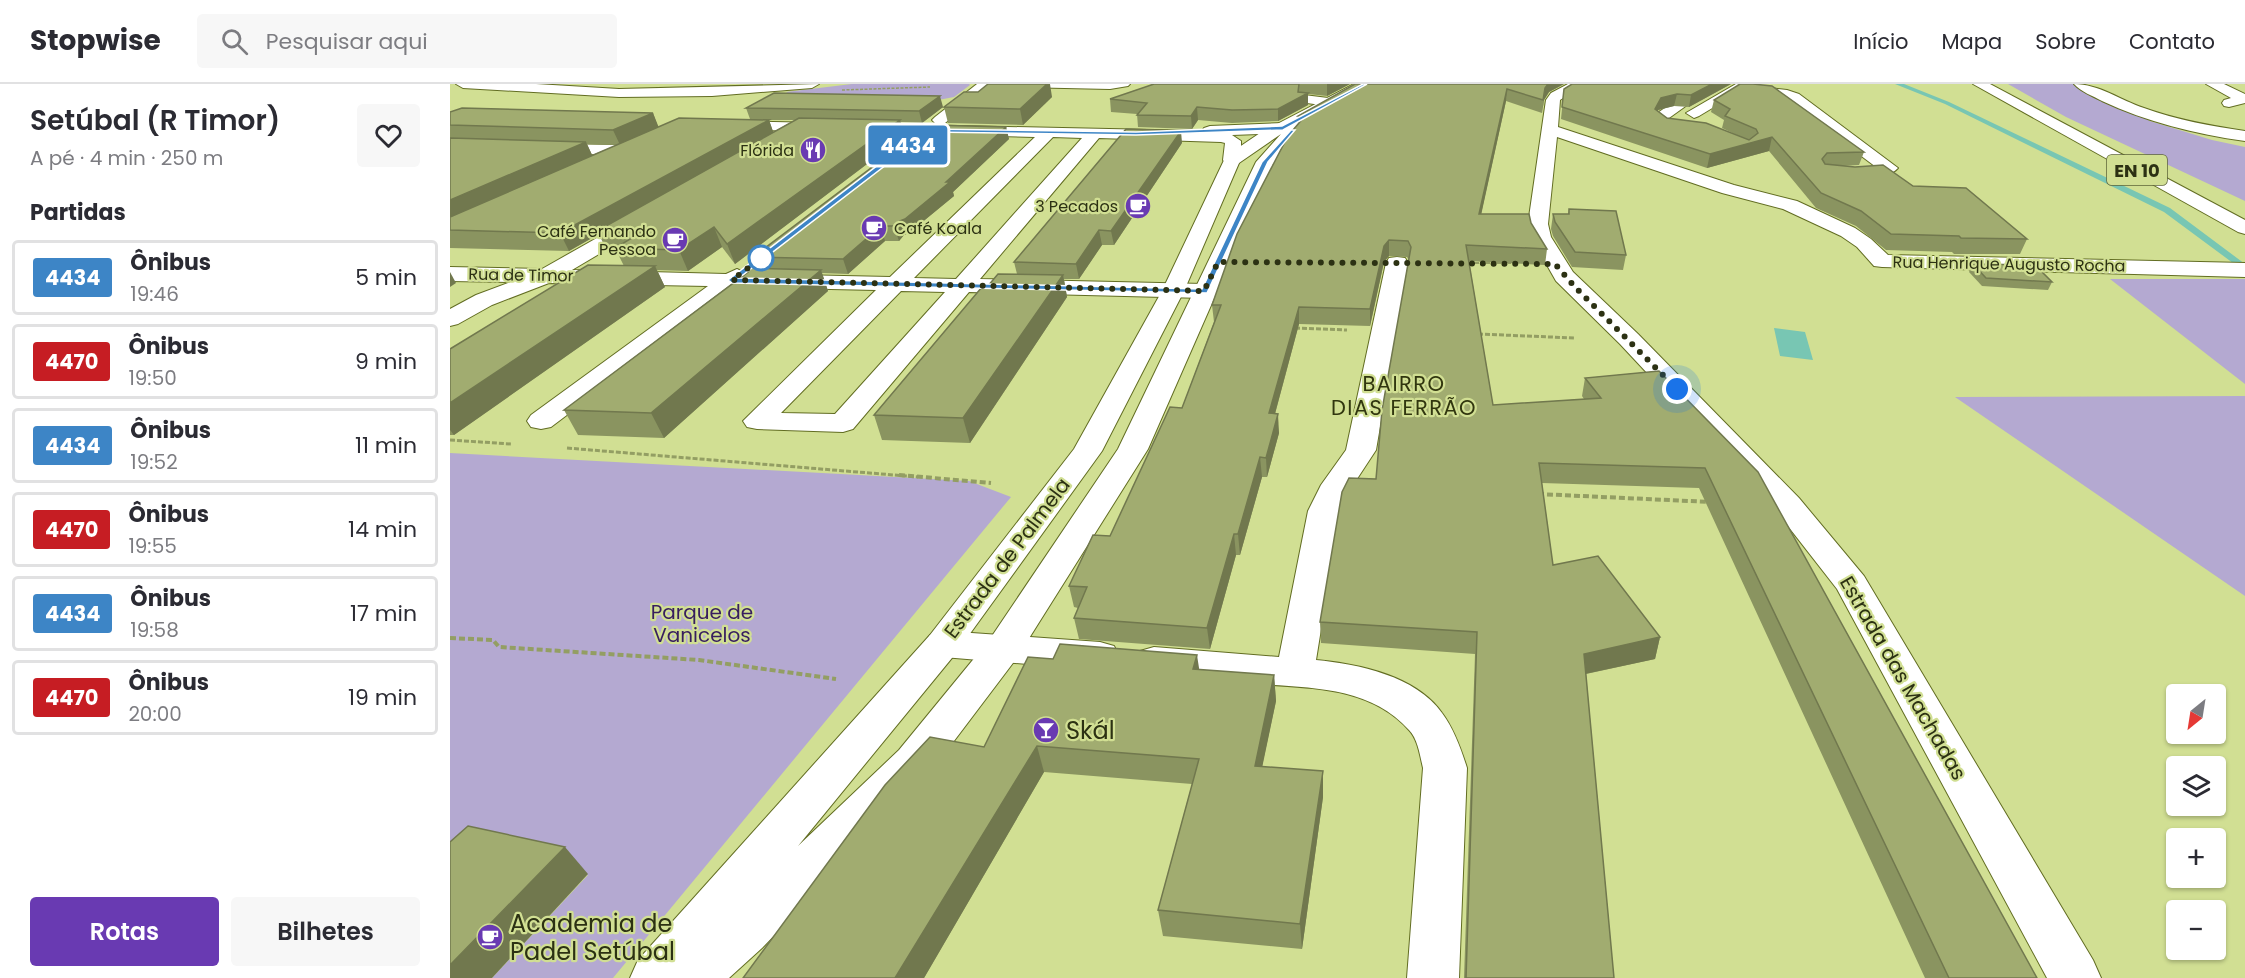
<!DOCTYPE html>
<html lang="pt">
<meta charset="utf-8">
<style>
:root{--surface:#fff;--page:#f7f7f7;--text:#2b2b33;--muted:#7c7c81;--line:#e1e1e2;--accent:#693ab2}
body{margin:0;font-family:Poppins,sans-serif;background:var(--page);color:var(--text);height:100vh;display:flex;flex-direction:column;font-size:22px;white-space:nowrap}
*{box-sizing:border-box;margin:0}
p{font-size:20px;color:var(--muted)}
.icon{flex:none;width:33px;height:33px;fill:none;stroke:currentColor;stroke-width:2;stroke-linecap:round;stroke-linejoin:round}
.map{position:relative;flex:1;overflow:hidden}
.details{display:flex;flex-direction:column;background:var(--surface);width:450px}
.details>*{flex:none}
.badge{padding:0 12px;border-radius:4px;font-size:21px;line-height:39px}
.needle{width:39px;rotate:210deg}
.fabs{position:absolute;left:1716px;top:600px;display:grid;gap:12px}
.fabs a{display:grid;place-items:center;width:60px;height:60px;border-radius:6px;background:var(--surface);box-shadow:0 2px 4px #0004;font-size:30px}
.you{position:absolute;width:30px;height:30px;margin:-15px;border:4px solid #fff;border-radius:50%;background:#1a73e8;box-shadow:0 0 0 9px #1a73e833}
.map>.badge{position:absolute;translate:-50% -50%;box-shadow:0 0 0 3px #fff}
h2{padding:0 30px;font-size:22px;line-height:54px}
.round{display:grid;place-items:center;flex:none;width:63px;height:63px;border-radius:6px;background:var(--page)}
.headline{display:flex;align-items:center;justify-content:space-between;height:102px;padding:0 30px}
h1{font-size:28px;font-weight:600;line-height:45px}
.cta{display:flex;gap:12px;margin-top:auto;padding:12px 30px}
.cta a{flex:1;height:69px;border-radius:6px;background:var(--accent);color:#fff;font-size:24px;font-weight:600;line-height:69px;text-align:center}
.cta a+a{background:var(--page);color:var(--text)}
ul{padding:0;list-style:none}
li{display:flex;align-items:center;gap:18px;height:75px;margin:0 12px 9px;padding:0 18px;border:3px solid var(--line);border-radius:6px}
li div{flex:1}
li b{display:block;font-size:22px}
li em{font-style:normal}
li .badge{min-width:66px;font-weight:700;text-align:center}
header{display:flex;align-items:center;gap:36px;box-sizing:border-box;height:84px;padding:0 30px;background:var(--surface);border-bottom:2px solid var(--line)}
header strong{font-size:28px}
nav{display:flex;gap:33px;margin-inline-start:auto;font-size:21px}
.search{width:420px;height:54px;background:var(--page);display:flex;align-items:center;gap:15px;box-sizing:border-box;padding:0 21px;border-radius:6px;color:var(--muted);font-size:22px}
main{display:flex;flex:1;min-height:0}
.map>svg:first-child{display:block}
.green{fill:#b4a9d1}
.water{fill:#78c6b3}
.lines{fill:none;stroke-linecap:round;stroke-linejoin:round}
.stream{fill:#78c6b3;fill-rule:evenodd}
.lane-casing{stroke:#626d22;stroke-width:2}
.street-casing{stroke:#626d22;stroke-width:2}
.secondary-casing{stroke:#626d22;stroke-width:2}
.primary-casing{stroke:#626d22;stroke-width:2}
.path-far3{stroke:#939e63;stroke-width:1.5;stroke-dasharray:3 1.5;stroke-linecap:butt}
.path-far2{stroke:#939e63;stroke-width:2;stroke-dasharray:4 1.5;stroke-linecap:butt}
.path-far1{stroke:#939e63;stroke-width:3;stroke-dasharray:5 2;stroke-linecap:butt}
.path{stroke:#939e63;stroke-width:4;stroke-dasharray:6 3;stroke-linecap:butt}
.lane{fill:#fff;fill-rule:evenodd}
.street{fill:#fff;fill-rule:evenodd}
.secondary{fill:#fff;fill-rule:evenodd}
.primary{fill:#fff;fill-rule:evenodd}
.wall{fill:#8a9460;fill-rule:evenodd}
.shaded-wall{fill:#71784e}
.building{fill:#a1ac70;stroke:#71784e;stroke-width:1.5}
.line{fill:#3d85c6;stroke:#fff;stroke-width:1.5}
.walk{stroke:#2c3113;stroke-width:6;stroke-dasharray:0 10.8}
.stop-dot{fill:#fff;stroke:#3d85c6;stroke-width:3}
.labels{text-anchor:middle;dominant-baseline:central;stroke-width:4.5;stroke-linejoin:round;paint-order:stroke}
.far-poi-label{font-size:16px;fill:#2c3113;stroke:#d1df93;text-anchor:end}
.far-street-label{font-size:16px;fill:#2c3113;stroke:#d1df93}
.shield{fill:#d1df93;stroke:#5e6539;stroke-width:1.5}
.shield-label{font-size:18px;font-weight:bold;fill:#2c3113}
.street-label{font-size:20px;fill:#2c3113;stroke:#d1df93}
.park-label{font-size:20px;fill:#371e5f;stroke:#d1df93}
.neighbourhood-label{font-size:21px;letter-spacing:1.5px;fill:#31360f;stroke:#d1df93}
.near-poi-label{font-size:24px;fill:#2c3113;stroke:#d1df93;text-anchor:start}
</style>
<header>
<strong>Stopwise</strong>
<div class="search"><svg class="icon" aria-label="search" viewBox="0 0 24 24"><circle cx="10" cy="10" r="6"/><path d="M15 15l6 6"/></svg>Pesquisar aqui</div>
<nav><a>Início</a><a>Mapa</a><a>Sobre</a><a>Contato</a></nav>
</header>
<main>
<section class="details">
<div class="headline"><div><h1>Setúbal (R Timor)</h1><p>A pé · 4 min · 250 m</p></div><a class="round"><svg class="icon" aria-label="heart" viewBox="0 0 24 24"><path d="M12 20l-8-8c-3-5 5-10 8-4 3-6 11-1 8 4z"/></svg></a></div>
<h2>Partidas</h2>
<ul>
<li><span class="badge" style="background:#3d85c6;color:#fff">4434</span><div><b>Ônibus</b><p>19:46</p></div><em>5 min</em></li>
<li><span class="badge" style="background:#c61d23;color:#fff">4470</span><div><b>Ônibus</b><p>19:50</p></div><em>9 min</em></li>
<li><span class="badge" style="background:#3d85c6;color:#fff">4434</span><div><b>Ônibus</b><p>19:52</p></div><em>11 min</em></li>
<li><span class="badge" style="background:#c61d23;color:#fff">4470</span><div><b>Ônibus</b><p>19:55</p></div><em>14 min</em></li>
<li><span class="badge" style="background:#3d85c6;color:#fff">4434</span><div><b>Ônibus</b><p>19:58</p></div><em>17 min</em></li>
<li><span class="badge" style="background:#c61d23;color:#fff">4470</span><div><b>Ônibus</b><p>20:00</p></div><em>19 min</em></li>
</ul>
<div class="cta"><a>Rotas</a><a>Bilhetes</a></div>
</section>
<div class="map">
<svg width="1795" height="894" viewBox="0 0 1795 894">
<rect width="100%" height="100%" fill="#d1df93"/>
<g class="green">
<polygon points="402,0 519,0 520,1 504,13 483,17 339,10 336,8"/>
<polygon points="1558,0 1628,0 1700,37 1762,56 1795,63 1795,117 1616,33"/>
<polygon points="1660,195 1795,195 1795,300"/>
<polygon points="1795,312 1795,512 1505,313"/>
<polygon points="0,369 519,397 561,413 163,894 42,894 138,791 0,811"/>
</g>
<polygon class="water" points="1324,244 1355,248 1363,276 1330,272"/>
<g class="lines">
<polygon class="stream" points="1445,0 1454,0 1499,18 1720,124 1795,180 1787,182 1714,128 1495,20"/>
<defs>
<g id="lane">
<polygon points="563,0 680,0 678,2 660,5 569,3"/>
<polygon points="854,11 878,14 884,18 878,22 850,18 850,12"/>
</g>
<g id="street">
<polygon points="527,0 543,0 495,39 485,39 482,36 485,33"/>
<polygon points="1118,0 1135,0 1110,16 1108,43 1284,101 1347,117 1405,144 1421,155 1438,171 1795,179 1795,193 1432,183 1424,182 1407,163 1391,152 1333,125 1272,109 1107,53 1098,140 1101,153 1123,188 1188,250 1349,414 1414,492 1643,876 1651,894 1597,894 1387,505 1327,428 1170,260 1106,197 1081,153 1078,140 1096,16 1101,9"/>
<polygon points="1250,0 1265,1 1219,34 1209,34 1206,31 1209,28"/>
<path d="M1286,0l51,6 12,4 99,74c-11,13 -46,12 -61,9l-3,-4 3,-4 39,-2 -92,-69 -45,-6 -40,24 -5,2 -8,-5z"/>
<path d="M1624,0c25,0 46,16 70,24 33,12 67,18 101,23v10c-50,-7 -98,-19 -143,-40 -9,-5 -21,-9 -28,-17z"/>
<polygon points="1756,0 1774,0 1795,10 1795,19 1779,23 1774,22 1772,19 1774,16 1781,14"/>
<path d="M275,37l477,10 2,-3 6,-2 73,-3 8,5 -8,5 -51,2 9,6v19l-3,4h-12l-3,-4 2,-17 -4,-1 -122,-4 -119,141 224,5 8,2 3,5 -3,5 -8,2 -235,-6 -116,137 -10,3 -86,-3 -10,-2 -4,-6 133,-131 -140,-3 -185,140 -10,2 -10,-2 -4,-6 4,-6 177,-129 -159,-3 -57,22 -34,19 -8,2v-17l26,-14 35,-13 -61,-1v-14l92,2 92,-52h14l3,4 -3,4 -76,45 154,4 11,-5 10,5 143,3 145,-140 -316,-8 -2,-3zM603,53l29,1 -126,141 -42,-1zM451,207l44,1 -110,122 -54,-1z"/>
<polygon points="96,60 175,61 183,66 175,71 90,69 88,65"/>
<path d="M947,173l8,1 3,5 -32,187 -23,35 -13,26 -24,149c42,4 100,16 126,53 12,16 19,36 25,55l-8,210h-52l16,-210c-3,-12 -5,-29 -14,-38 -38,-43 -97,-42 -150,-46 -35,-3 -70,-6 -105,-9l-14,-4 -5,-10 5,-10 14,-4 125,10 29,-146 13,-26 25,-35 40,-187 3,-5z"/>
<polygon points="493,547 650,558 664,562 669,572 664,582 650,586 493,573 480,569 474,560 480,551"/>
</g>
<path id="secondary" d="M904,0h18l-78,44 6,4 -27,32 -125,285 -132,210 -87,115 -167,174 -33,30h-99l8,-18 292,-325 144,-186 88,-158 64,-135 34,-23zM831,50l-25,28 -138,287 -128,190 -91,111 -101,96 158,-193 146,-202 82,-160 55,-128z"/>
<g id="primary">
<polygon points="6,0 86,0 169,5 369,0 362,4 262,12 169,13 13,4"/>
<polygon points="1523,0 1540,0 1795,136 1795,150 1788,148"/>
</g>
</defs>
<use href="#lane" class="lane-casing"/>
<use href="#street" class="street-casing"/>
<use href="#secondary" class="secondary-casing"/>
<use href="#primary" class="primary-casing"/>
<polyline class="path-far3" points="392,6 480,3"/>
<polyline class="path-far2" points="1014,179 1061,179"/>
<g class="path-far1">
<polyline points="845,244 897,246"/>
<polyline points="1028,250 1125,254"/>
<polyline points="0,356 61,360"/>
<polyline points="117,364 468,393"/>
</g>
<g class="path">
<polyline points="449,391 541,399"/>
<polyline points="1088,410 1261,418"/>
<polyline points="0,554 43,556 49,563 249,576 386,595"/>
</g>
<use href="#lane" class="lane"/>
<use href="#street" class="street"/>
<use href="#secondary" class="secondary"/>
<use href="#primary" class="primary"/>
</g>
<g class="wall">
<polygon points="704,0 900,0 877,12 858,10 858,21 828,37 782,39 748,36 742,45 688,43 687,30 661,28 660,15"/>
<polygon points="905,0 1114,0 1099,8 1094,16 1092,29 1056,17 1031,130 1081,139 1097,165 1095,181 1019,177 1043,321 1134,315 1132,312 1135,294 1209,287 1587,894 1475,894 1249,404 1092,399 1103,481 1210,553 1205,575 1136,590 1164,894 1014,894 1025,570 871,559 870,538 926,395 959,176 957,173 939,172 934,178 920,242 849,240 825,330 829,349 817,393 812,393 790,471 786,471 760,565 629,555 624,534 628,524 624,523 619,502 660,452 732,324 764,238 762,221 848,40 848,32"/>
<polygon points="1122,0 1281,0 1239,23 1224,22 1208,26 1208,27 1217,34 1289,52 1272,44 1274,36 1261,28 1264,16 1414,68 1409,81 1392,82 1463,102 1577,155 1570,170 1504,170 1502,168 1436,166 1406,142 1366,124 1319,67 1257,84 1111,35 1114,5"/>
<polygon points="602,13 573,41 498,39 494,23"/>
<path d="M493,23l-21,16 -21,-1 3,14 -169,128 -13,-17 -34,24 -31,-1 8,17 -211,148h-4v-86l174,-83 -7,-14h-10l-8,-18 -30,17 -119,-3v-136l203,1 5,14 92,-8 -4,-11zM319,36h26l-22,12zM137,60l30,1 -25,10z"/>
<polygon points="556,43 559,55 503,108 504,112 459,149 454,151 449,157 435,157 398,190 372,189 378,207 214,354 128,351 114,326 297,188 295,184 308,185 303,173"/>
<polygon points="732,59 664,161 652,161 629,195 614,195 617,213 520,359 432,356 424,331 537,203 567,190 564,178"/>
<polygon points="1119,125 1176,171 1173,186 1122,183 1103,152 1101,145 1103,130 1118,130"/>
<polygon points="1523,180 1602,198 1598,206 1532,202 1519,188"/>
<polygon points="749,586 824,591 826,617 812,682 873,713 852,865 713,852 708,826 742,700 594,688 474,894 293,894 534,663"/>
</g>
<g class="shaded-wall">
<polygon points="597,0 600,0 602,13 573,41 570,25"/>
<polygon points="849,0 849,10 858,9 858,21 828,37 828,25 848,8"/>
<polygon points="877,0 900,0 877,12"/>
<polygon points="1098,0 1114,0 1099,8 1094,16 1092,29 1095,4"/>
<polygon points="1262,0 1281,0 1239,23 1241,11"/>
<polygon points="1057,5 1056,17 1028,145 1029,130"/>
<polygon points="1227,10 1224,22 1208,26 1202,38 1205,25 1211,14"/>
<polygon points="490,12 493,23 472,39 469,27"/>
<polygon points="747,23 748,36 742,45 741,32"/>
<polygon points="203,29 209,44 170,61 163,46"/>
<polygon points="319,36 324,50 147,147 149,150 119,167 110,149"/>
<polygon points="450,36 454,52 285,180 277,160"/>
<polygon points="556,43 559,55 503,108 504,112 459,149 454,151 449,157 444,142 450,137 496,98"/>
<polygon points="731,47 732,59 664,161 661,147"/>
<polygon points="1322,53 1319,67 1257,84 1260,70"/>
<polygon points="136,58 143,73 0,138 0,116"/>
<polygon points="431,142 435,157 398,190 393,175"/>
<polygon points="264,143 272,163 238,187 229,166"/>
<polygon points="649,146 652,161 629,195 626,180"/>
<polygon points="939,156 939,172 934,178 920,242 920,225 934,162"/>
<polygon points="205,182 215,203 4,351 0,346 0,319"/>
<polygon points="371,186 378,207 214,354 201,329"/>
<polygon points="0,188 6,199 0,203"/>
<polygon points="613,191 617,213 520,359 513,334"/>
<polygon points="849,223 849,240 820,348 819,329"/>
<polygon points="828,330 829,349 817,393 816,374"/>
<polygon points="810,373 812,393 790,471 788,450"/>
<polygon points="784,450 786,471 760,565 757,544"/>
<polygon points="1210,553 1205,575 1130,591 1134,570"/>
<polygon points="747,571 751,597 743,585"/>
<polygon points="824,591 826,617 807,708 805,682"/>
<polygon points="587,662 594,688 474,894 445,894"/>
<polygon points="873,687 873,713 852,865 850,840"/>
<polygon points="115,763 138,790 42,894 0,894 0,881"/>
</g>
<g class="building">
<polygon points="538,0 597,0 570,25 494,23 514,8 528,8"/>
<polygon points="704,0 849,0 848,8 858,9 828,25 782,26 747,23 741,32 687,31 697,19 660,15"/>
<polygon points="905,0 1098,0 1095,4 1093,16 1057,5 1029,130 1079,130 1081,139 1097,165 1016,161 1043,321 1151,314 1135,294 1209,287 1308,388 1587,894 1499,894 1255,384 1089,379 1103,481 1148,472 1210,553 1134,570 1164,894 1016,894 1027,548 870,538 892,408 899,394 926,395 932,326 961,163 958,157 939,156 934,162 920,225 849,223 819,329 828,330 816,374 810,373 788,450 784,450 757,544 624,534 637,503 619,502 643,451 660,452 720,323 732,324 771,221 762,221 787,150 838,52 854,33 848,32"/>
<polygon points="1122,0 1262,0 1241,11 1227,10 1211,14 1205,25 1217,34 1256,39 1299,56 1308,49 1306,45 1275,32 1280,25 1264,16 1290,0 1303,0 1322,2 1414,68 1377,69 1372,75 1375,80 1405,83 1433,81 1463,102 1516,104 1577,155 1511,154 1509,152 1441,150 1411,127 1371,109 1322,53 1260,70 1112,23 1114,5"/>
<polygon points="324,9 490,12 469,27 296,24"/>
<polygon points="12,24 203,29 163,46 0,41 0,28"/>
<polygon points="229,34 319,36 110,149 0,146 0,133"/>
<polygon points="349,34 450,36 277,160 264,143 229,166 165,164 192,148 147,147"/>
<polygon points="478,41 556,43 496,98 500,98 455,135 450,137 444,142 431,142 393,175 303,173"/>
<polygon points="676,45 731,47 661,147 649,146 626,180 564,178"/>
<polygon points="0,54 136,58 0,116"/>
<polygon points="1119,125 1166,127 1176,171 1125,168 1105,138 1103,130 1119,130"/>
<polygon points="1523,180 1585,181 1602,198 1536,194"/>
<polygon points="138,181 205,182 0,319 0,265"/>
<polygon points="295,184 371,186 201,329 114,326 298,188"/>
<polygon points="548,190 613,191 513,334 424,331 532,203 537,203"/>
<polygon points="610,560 747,571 743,585 824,591 805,682 873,687 850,840 708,826 749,675 587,662 445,894 293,894 435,701 480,653 534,663 578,573 603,575"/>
<polygon points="18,742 115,763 0,881 0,758"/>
</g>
<polygon class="line" points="913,0 917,0 833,46 686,51 479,48 289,194 752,205 812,78 841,46 845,46 818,78 757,209 282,199 278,196 475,45 686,48 832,42"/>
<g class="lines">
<polyline class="walk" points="311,174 313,173 282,196 754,207 768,178 1105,180 1125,203 1227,305"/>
</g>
<defs>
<symbol id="restaurant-disc" viewBox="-11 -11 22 22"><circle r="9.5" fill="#693ab2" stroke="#d1df93"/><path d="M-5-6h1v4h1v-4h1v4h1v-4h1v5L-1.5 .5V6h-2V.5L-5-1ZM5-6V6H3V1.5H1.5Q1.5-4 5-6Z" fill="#fff"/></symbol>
<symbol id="cafe-disc" viewBox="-11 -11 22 22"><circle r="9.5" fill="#693ab2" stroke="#d1df93"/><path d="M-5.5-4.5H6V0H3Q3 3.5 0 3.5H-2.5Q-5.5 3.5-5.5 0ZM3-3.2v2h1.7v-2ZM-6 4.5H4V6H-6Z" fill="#fff"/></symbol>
<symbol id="bar-disc" viewBox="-11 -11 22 22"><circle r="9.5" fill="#693ab2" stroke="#d1df93"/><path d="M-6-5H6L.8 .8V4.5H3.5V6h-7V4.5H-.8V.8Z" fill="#fff"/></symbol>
</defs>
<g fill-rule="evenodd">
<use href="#restaurant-disc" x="348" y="51" width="30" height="30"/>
<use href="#cafe-disc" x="673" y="107" width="30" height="30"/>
<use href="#cafe-disc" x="409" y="129" width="30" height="30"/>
<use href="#cafe-disc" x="210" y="141" width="30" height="30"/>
<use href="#bar-disc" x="581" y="631" width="30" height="30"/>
<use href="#cafe-disc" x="25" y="838" width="30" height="30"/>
</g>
<circle class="stop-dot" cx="311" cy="174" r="12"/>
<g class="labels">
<g class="far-poi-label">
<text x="344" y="66">Flórida</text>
<text x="668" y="122">3 Pecados</text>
<text x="444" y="144" text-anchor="start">Café Koala</text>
<text x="206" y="147">Café Fernando<tspan x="206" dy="18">Pessoa</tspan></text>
</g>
<g class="far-street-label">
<text transform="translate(1559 180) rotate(1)">Rua Henrique Augusto Rocha</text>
<text transform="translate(71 191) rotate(1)">Rua de Timor</text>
</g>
<rect class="shield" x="1657" y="71" width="60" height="30" rx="4.5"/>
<g class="shield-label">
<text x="1687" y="86">EN 10</text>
</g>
<g class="street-label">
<text transform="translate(557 474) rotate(-53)">Estrada de Palmela</text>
<text transform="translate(1453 594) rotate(60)">Estrada das Machadas</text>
</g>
<g class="park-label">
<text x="252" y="528">Parque de<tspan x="252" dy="23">Vanicelos</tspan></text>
</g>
<g class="neighbourhood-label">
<text x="954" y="299">BAIRRO<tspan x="954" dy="24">DIAS FERRÃO</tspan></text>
</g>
<g class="near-poi-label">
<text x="616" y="646">Skál</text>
<text x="60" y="839">Academia de<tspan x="60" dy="28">Padel Setúbal</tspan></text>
</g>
</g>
</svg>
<div class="fabs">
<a><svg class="needle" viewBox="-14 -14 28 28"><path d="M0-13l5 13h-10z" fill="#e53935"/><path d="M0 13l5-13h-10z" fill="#7c7c81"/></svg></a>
<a><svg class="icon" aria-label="layers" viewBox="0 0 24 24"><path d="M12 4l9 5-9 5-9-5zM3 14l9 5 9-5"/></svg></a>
<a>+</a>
<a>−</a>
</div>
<div class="you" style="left:1227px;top:305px"></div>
<b class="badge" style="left:458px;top:61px;background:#3d85c6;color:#fff">4434</b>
</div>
</main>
